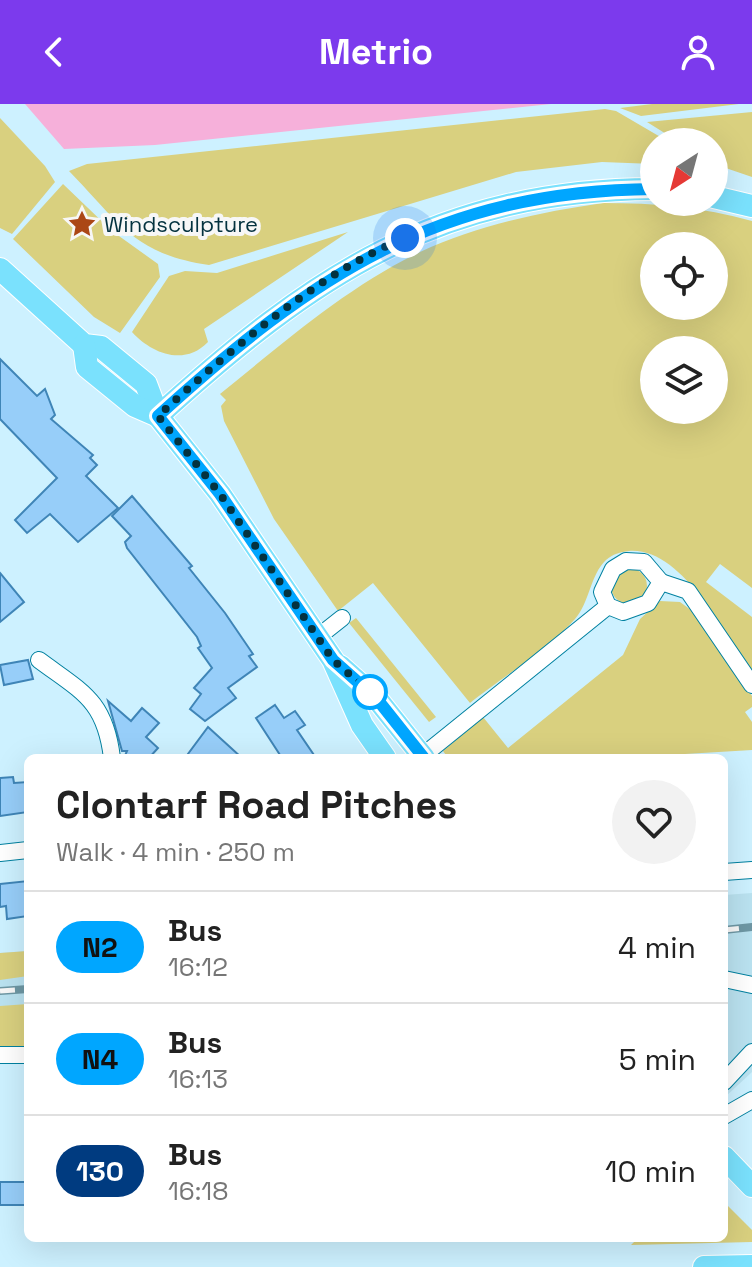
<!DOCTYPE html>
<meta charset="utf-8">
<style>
:root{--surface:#fff;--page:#f2f2f2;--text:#222;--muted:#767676;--line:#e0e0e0;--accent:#7c3aed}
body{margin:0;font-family:"Space Grotesk",sans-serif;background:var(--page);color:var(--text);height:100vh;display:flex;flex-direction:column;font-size:30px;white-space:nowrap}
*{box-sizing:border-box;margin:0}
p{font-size:26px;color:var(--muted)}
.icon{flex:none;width:44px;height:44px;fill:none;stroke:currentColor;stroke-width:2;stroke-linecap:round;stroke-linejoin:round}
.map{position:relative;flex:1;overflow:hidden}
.drawer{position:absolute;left:24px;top:650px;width:704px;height:488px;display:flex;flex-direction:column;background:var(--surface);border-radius:12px;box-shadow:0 8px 32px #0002}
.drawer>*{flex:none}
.badge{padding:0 16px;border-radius:26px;font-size:28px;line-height:52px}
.needle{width:52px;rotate:216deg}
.controls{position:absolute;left:640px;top:24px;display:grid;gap:16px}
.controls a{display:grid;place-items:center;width:88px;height:88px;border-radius:50%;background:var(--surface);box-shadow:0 8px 32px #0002;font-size:40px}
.you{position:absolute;width:40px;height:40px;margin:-20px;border:6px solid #fff;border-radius:50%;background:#1a73e8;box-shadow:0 0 0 12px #1a73e833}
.map>.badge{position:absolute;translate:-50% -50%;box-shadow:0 0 0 4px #fff}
.round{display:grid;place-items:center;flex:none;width:84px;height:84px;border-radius:42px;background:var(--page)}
.headline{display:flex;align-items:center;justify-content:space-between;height:136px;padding:0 32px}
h1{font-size:38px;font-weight:800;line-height:60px}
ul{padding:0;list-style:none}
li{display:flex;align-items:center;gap:24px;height:112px;padding:0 32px;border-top:2px solid var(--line)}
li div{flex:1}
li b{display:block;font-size:30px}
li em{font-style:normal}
li .badge{min-width:88px;font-weight:700;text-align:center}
header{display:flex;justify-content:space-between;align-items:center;height:104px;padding:0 32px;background:var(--accent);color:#fff;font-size:36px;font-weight:800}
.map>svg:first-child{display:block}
.built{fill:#bae2f0}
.green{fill:#d9d07f;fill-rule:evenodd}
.water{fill:#f6b0da}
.building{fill:#97cef9;stroke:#3f85b7;stroke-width:2}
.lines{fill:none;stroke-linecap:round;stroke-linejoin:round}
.minor-casing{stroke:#0181a0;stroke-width:18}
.major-casing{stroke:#fff;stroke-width:24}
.minor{stroke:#fff;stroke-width:16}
.major{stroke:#7ae1fd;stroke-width:22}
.rail-casing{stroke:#6e97a4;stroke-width:8}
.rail{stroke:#f7f7f7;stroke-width:5;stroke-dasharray:15;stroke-linecap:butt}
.line-casing{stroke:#fff;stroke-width:18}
.line{stroke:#00a6ff;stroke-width:12}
.walk{stroke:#04323f;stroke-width:8;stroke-dasharray:0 14.4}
.stop-dot{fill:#fff;stroke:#00a6ff;stroke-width:4}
.labels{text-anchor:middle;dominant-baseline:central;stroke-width:8;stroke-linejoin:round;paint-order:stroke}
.poi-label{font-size:22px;fill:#04323f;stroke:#f7f7f7;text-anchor:start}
</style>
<header><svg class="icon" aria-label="back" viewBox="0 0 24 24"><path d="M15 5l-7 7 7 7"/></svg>Metrio<svg class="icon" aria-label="person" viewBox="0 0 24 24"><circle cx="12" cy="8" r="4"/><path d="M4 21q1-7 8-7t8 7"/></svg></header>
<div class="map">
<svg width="752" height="1163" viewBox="0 0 752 1163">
<rect width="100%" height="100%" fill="#cdf1ff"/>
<g class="built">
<polygon points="752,789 752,968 724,994 724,791"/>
<polygon points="28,847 28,943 0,944 0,849"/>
</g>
<g class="green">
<polygon points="652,0 739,0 641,12 620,4"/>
<path d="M605,5l11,2 53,31h-15v22l-52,-2 -86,10 -307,93c-76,-11 -91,-44 -140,-94l18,-7z"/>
<polygon points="752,8 752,73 714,60 714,38 679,38 647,18"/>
<polygon points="0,14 45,62 55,78 12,130 0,124"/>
<polygon points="63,80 112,127 158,160 160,173 120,229 94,213 13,135"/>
<path d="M603,99c52,0 99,4 149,18v367l-32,-24 -14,18 46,35v59c-27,-40 -69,-129 -123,-125 -9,1 -16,3 -23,9 -16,15 -16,42 -31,59 -24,28 -75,60 -105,84l-97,-120 -35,28 -64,-92 -50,-98 -3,-15 5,-6 -6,-6c63,-51 127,-107 200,-142 58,-27 121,-40 183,-49zM654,142h60v60h-60zM654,246h60v60h-60z"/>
<path d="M348,128l-144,97 4,13c-24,25 -57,11 -76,-10l37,-56 16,-5 32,2z"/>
<circle cx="629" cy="482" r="18"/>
<polygon points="660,497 680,498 695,509 752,592 752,603 745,608 752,618 752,646 685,650 684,654 448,654 443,647 483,613 508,644 623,551 640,515"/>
<polygon points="356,514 436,613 429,618 349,519"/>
<polygon points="28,847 28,872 0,876 0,849"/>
<polygon points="28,900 28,943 0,944 0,902"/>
<polygon points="724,1098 752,1126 752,1138 631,1141 638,1134 724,1134"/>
</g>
<polygon class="water" points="25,0 551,0 155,41 64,45"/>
<g class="building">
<polygon points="0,255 37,292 45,285 55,311 51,315 93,351 90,354 97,361 86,372 118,404 78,438 50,410 27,429 15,416 57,374 0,315"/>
<polygon points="132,392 192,462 189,464 225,509 253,550 249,552 257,563 228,584 236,594 205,617 190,605 201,590 194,584 212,564 198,544 201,542 197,533 127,444 125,438 131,432 112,412"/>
<polygon points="0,469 24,498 0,518"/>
<polygon points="28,556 33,575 4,581 0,561"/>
<polygon points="108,597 131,617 142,604 159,619 146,633 158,644 149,654 124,654 127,647 122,647"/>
<polygon points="275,601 284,614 295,607 305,621 297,626 316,654 282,654 256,614"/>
<polygon points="208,623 242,654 185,654"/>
<polygon points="13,673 14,679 28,678 28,708 0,712 0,674"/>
<polygon points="28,777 28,812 7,815 6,802 0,803 0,780"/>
<rect x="0" y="1078" width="28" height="23"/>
</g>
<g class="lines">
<defs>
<g id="minor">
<polygon points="626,457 644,458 661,478 648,499 623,508 608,502 602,488 613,465"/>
<polyline points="661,478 688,487 752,581"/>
<polyline points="318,533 342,514"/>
<path d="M39,556c43,32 66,40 73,98"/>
<polyline points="420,654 608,502"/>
<polyline points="0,749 28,746"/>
<polyline points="724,768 752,766"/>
<polyline points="724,875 752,881"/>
<polyline points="0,951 28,951"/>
<polyline points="724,978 752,948"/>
<polyline points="724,1012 752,996"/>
</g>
<g id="major">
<polyline points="714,93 752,102"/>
<polyline points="0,165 84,241 101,243 146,280 158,312 220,390 333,556 362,621 385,654"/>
<polyline points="84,241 87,263 135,302 158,312"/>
<path d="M158,312c154,-140 280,-226 496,-227"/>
<polyline points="340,562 377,595 424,654"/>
<polyline points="724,1053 752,1082"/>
<polyline points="704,1163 752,1162"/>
</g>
</defs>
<use href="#minor" class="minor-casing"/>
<use href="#major" class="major-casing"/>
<use href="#minor" class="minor"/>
<use href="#major" class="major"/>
<defs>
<g id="rail">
<polyline points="724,826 752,823"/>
<polyline points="0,887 28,885"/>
</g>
</defs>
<use href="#rail" class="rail-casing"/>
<use href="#rail" class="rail"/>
</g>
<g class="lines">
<defs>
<path id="line" d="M424,654l-47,-59 -44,-39 -113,-166 -62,-78c155,-141 279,-225 496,-227"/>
</defs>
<use href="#line" class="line-casing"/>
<use href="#line" class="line"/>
<path class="walk" d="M370,588l-37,-32 -113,-166 -62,-78c69,-63 160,-143 247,-178"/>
</g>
<defs>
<symbol id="sight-bare" viewBox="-9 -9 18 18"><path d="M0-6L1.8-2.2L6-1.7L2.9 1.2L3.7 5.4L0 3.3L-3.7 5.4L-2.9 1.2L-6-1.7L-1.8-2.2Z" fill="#ab4716" stroke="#f7f7f7" stroke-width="2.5" paint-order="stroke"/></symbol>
</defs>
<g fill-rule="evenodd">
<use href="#sight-bare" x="62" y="100" width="40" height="40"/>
</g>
<circle class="stop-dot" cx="370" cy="588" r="16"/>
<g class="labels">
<g class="poi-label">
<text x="104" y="120">Windsculpture</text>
</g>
</g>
</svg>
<div class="controls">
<a><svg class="needle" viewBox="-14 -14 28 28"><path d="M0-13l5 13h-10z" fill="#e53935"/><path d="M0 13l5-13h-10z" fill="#767676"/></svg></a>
<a><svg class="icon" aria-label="locate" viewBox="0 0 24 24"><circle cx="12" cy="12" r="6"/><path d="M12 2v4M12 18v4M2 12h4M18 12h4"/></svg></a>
<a><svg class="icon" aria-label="layers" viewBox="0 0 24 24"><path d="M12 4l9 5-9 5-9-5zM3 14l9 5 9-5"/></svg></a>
</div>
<div class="you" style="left:405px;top:134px"></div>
<section class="drawer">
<div class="headline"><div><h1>Clontarf Road Pitches</h1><p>Walk · 4 min · 250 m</p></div><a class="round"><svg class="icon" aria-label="heart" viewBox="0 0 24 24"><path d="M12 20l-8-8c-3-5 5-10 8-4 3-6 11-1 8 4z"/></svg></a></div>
<ul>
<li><span class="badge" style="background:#00a6ff;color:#111">N2</span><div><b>Bus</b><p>16:12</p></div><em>4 min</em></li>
<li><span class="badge" style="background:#00a6ff;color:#111">N4</span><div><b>Bus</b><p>16:13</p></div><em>5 min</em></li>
<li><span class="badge" style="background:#003b80;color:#fff">130</span><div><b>Bus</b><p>16:18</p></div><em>10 min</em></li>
</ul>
</section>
</div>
